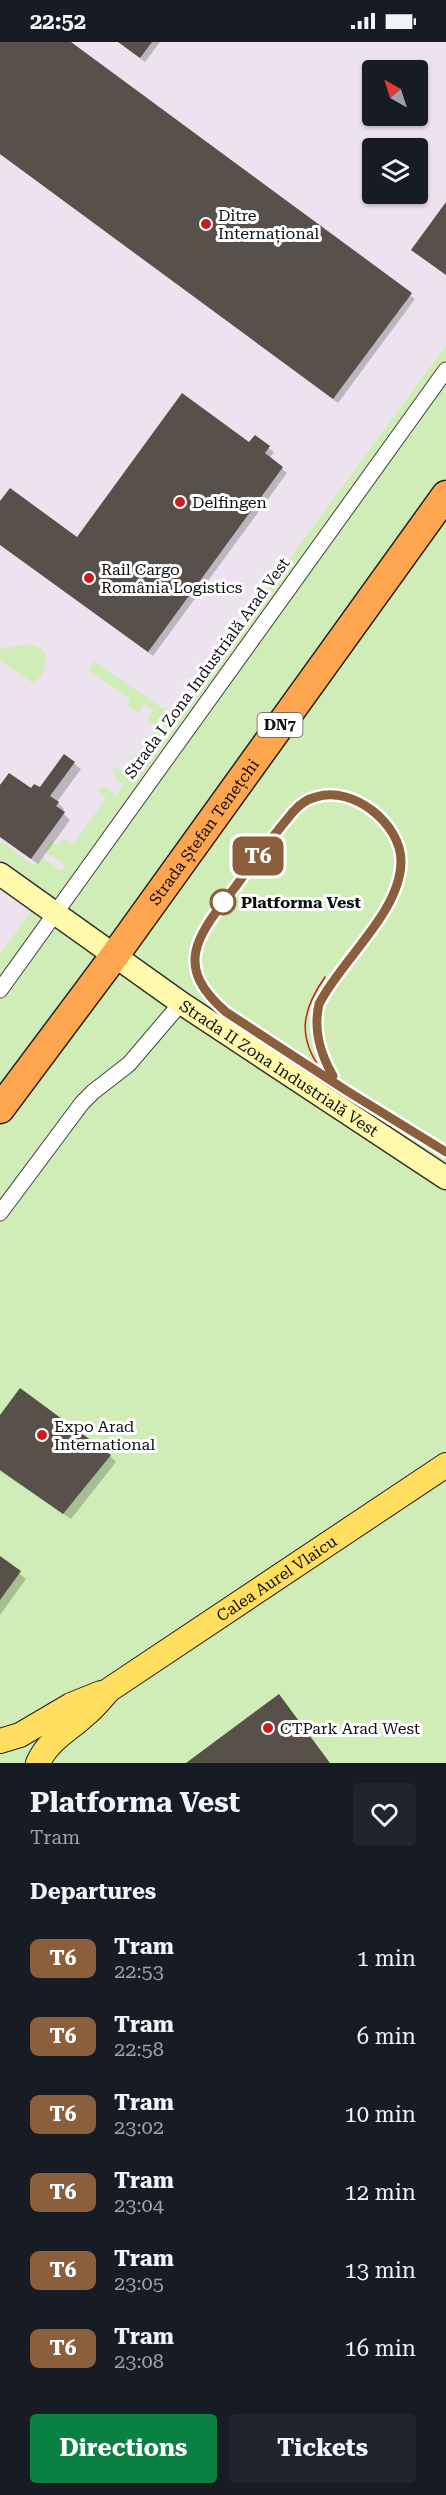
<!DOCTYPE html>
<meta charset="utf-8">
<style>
:root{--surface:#171b24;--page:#20242c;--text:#f1f3f6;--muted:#9ea1a6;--accent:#0b8043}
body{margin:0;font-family:"Roboto Serif",serif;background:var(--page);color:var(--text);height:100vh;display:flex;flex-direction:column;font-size:22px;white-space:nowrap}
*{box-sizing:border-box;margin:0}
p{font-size:20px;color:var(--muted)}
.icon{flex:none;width:33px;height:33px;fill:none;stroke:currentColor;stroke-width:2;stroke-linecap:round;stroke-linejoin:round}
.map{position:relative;height:1721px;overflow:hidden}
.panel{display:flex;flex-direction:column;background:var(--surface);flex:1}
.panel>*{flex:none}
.badge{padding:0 12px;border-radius:9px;font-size:21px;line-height:39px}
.needle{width:39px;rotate:321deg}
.controls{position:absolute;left:362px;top:18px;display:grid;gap:12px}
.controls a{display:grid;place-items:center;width:66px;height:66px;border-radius:6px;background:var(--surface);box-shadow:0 2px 4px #0004;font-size:30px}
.map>.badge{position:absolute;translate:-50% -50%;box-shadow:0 0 0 3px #fff}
h2{padding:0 30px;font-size:22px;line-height:54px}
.round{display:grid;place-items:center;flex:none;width:63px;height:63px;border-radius:6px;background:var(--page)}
.head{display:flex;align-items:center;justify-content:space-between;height:102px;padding:0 30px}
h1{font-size:28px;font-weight:700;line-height:45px}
.action{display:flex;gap:12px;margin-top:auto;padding:12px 30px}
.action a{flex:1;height:69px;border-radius:6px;background:var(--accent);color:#fff;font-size:24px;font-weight:700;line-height:69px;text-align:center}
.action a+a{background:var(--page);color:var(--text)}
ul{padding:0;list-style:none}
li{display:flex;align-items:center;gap:18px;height:78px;padding:0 30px}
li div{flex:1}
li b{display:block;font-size:22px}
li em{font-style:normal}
li .badge{min-width:66px;font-weight:700;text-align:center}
.status{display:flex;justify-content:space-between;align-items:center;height:42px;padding:0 30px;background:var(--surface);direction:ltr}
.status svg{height:16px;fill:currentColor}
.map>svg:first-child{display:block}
.industrial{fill:#ede3ee;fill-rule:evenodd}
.green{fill:#d1edb7}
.shadow{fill:#0003}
.building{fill:#58504a}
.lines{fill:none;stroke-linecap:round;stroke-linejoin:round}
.street-casing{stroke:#424242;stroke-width:17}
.secondary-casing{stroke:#313131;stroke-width:25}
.primary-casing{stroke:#202020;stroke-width:26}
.highway-casing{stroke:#202020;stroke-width:31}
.street{stroke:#fff;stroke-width:15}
.secondary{stroke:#fff9ab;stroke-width:22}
.primary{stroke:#ffde60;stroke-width:24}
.highway{stroke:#fea54f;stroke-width:28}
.tram{stroke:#c91c1f;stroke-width:1.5}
.line-casing{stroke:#fff;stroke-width:14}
.line{stroke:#8b5e3c;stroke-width:9}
.poi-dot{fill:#c91c1f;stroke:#fff;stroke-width:2}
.stop-dot{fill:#fff;stroke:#8b5e3c;stroke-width:3}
.labels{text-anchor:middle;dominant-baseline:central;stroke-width:6;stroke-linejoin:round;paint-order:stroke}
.shield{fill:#fff;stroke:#575757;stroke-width:1.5}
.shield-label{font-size:15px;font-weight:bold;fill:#0f0f0f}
.poi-label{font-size:16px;fill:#0f0f0f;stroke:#fff;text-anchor:start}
.street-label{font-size:16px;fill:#0f0f0f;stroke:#fff}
.stop-label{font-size:16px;font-weight:bold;fill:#0f0f0f;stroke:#fff;text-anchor:start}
</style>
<div class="status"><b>22:52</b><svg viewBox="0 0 49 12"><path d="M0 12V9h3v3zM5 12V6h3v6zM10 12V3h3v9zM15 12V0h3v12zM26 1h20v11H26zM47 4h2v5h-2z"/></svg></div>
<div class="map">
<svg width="446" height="1721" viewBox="0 0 446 1721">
<rect width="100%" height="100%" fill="#fffdf0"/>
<path class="industrial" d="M0,0h446v303l-446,609zM372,28h45v46h-45zM372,106h45v46h-45z"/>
<g class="green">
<path d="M446,303v1418h-446v-809l42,-58 -42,-25v-30l35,25 7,-9 19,14 4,-6 -21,-14 7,-10 7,4 5,-7 10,7 33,-47 -10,-8 7,-3 5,1 8,8 8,-12c-8,-2 -10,-8 -11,-16l1,-2 11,7 32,-47 -10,-6 6,-10 -9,-6 -6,9 -11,-8 3,-6 -42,-29 6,-9 80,55z"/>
<polygon points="31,602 40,606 47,614 43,631 34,642 0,618 0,607"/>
</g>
<g class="shadow">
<polygon points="0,0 69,0 415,257 338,361 0,112"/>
<polygon points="119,0 160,0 145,20"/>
<polygon points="255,395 274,410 270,416 287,431 153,614 0,502 0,462 77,497 250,402"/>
<polygon points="64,714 81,727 57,760 64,767 62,770 70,778 38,822 0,795 0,742 31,748 40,748"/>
<polygon points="0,1375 110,1414 116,1420 71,1477 0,1429"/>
<polygon points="0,1516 26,1537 0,1573"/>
</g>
<g class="building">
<polygon points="0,0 71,0 412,251 333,357 0,112"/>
<polygon points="118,0 152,0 140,16"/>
<polygon points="446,160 446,233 411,208"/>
<polygon points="182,351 249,400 255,393 270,404 265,411 283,425 148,610 0,503 0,459 10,446 77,495"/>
<polygon points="64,712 75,720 50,754 59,760 56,764 65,770 31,817 0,795 0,743 9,731 31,746 34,742 40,745"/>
<polygon points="20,1346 111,1413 63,1472 0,1428 0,1373"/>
<polygon points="0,1514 21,1529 0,1558"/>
<polygon points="279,1652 330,1721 186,1721"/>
</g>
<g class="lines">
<defs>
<g id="street">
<polyline points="0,948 446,328"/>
<polyline points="0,1171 82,1061 93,1050 129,1022 181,961"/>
</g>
<g id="secondary">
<path id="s1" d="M0,832l181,129 265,175"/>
</g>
<g id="primary">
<polyline points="0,1699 20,1693 71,1663 101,1651"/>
<path id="s2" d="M38,1721c10,-23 30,-32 47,-48 9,-7 16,-16 24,-25l337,-225"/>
</g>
<g id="highway">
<path id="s3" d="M0,1067l115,-154 331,-460"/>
</g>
</defs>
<use href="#street" class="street-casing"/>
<use href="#secondary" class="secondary-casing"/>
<use href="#primary" class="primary-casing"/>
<use href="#highway" class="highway-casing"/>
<use href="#street" class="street"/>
<use href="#secondary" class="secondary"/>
<use href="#primary" class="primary"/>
<use href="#highway" class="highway"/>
<g class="tram">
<path d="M321,1028c-24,-34 -19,-60 4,-93"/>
<path d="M347,1049c-18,-20 -34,-45 -31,-73 1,-17 14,-31 23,-44 27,-38 88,-101 49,-148 -13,-15 -31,-27 -50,-30 -18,-3 -32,3 -45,16 -20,24 -39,49 -57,74 -36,47 -66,78 -10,126l121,79 99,61"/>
</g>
</g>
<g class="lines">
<defs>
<path id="line" d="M333,1034c-13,-23 -20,-46 -14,-72 22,-44 82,-92 82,-143 0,-37 -48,-76 -85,-64 -9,2 -17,8 -23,15 -20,24 -39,49 -57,74 -36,47 -66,78 -10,126l121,79 99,61"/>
</defs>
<use href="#line" class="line-casing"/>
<use href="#line" class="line"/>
</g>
<g class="poi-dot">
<circle cx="206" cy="182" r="6"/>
<circle cx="180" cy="460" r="6"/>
<circle cx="89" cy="536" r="6"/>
<circle cx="42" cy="1393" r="6"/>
<circle cx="268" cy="1686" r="6"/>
</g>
<circle class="stop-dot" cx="223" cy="860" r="12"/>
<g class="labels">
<rect class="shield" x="257.5" y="671" width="45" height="24" rx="4.5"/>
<g class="shield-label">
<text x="280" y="683">DN7</text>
</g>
<g class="poi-label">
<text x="218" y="173">Ditre<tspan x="218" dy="18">Internațional</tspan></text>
<text x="192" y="460">Delfingen</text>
<text x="101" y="527">Rail Cargo<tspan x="101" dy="18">România Logistics</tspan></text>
<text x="54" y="1384">Expo Arad<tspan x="54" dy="18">International</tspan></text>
<text x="280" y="1686">CTPark Arad West</text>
</g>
<g class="street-label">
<text transform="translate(207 626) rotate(-54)">Strada I Zona Industrială Arad Vest</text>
<text stroke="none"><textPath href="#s3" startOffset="344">Strada Ștefan Tenețchi</textPath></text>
<text stroke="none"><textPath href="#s1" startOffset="340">Strada II Zona Industrială Vest</textPath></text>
<text stroke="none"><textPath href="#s2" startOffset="304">Calea Aurel Vlaicu</textPath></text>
</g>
<g class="stop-label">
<text x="241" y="860">Platforma Vest</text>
</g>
</g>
</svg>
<div class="controls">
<a><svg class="needle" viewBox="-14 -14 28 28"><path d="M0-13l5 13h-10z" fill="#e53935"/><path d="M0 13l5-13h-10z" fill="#9ea1a6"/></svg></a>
<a><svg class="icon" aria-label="layers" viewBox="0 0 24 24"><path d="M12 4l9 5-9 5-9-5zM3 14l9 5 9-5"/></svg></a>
</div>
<b class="badge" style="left:258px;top:814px;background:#8b5e3c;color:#fff">T6</b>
</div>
<section class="panel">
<div class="head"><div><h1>Platforma Vest</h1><p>Tram</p></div><a class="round"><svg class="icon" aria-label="heart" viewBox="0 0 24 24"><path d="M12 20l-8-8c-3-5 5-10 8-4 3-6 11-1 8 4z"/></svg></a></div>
<h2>Departures</h2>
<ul>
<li><span class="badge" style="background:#8b5e3c;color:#fff">T6</span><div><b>Tram</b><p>22:53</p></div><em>1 min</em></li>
<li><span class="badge" style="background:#8b5e3c;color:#fff">T6</span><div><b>Tram</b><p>22:58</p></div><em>6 min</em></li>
<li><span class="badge" style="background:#8b5e3c;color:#fff">T6</span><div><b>Tram</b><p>23:02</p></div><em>10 min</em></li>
<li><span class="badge" style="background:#8b5e3c;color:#fff">T6</span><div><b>Tram</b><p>23:04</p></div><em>12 min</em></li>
<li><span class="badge" style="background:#8b5e3c;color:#fff">T6</span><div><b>Tram</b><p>23:05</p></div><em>13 min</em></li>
<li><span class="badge" style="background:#8b5e3c;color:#fff">T6</span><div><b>Tram</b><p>23:08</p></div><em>16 min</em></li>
</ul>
<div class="action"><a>Directions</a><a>Tickets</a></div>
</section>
